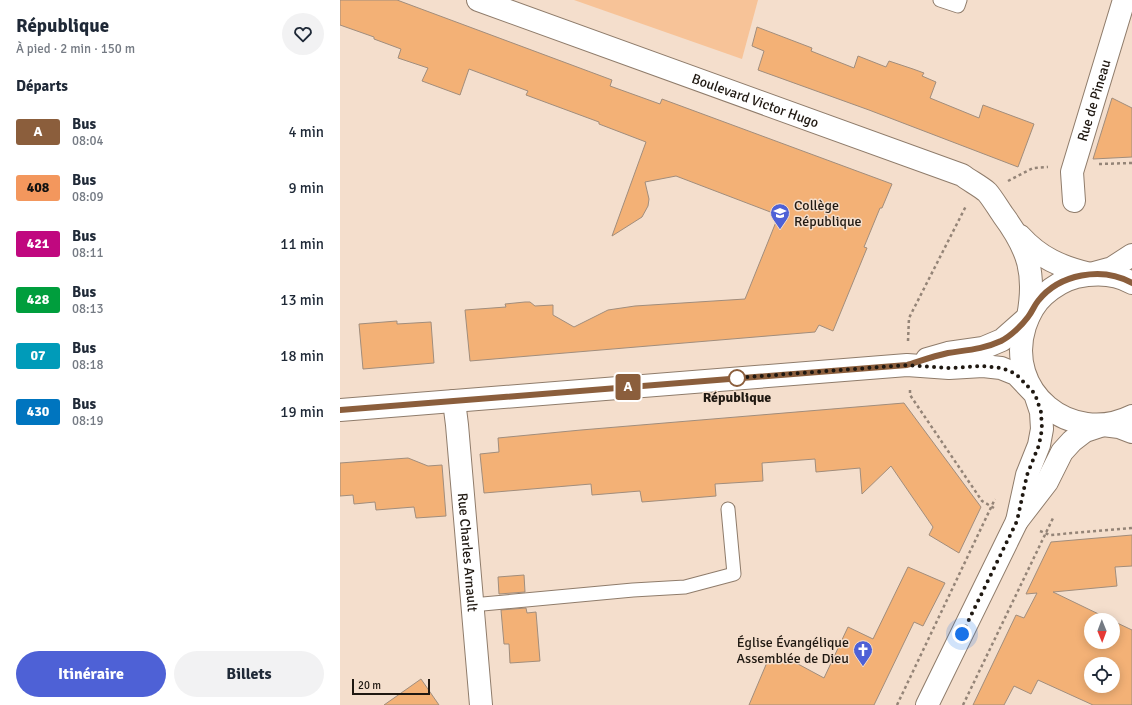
<!DOCTYPE html>
<html lang="fr">
<meta charset="utf-8">
<style>
:root{--surface:#fff;--page:#f2f2f3;--text:#1f2937;--muted:#747a83;--accent:#4e61d6}
body{margin:0;font-family:Signika,sans-serif;background:var(--page);color:var(--text);height:100vh;display:flex;flex-direction:column;font-size:15px;white-space:nowrap}
*{box-sizing:border-box;margin:0}
p{font-size:13px;color:var(--muted)}
.icon{flex:none;width:22px;height:22px;fill:none;stroke:currentColor;stroke-width:2;stroke-linecap:round;stroke-linejoin:round}
.map{position:relative;flex:1;overflow:hidden}
.sheet{display:flex;flex-direction:column;background:var(--surface);width:340px}
.sheet>*{flex:none}
.badge{padding:0 8px;border-radius:3px;font-size:14px;line-height:26px}
.needle{width:26px;rotate:179deg}
.controls{position:absolute;left:744px;top:613px;display:grid;gap:8px}
.controls a{display:grid;place-items:center;width:36px;height:36px;border-radius:50%;background:var(--surface);box-shadow:0 2px 10px #0003;font-size:20px}
.scale{position:absolute;left:12px;bottom:10px;width:78px;box-sizing:border-box;padding-left:4px;border:2px solid #1f1811;border-top:0;font-size:11px;line-height:14px;white-space:nowrap;color:#1f1811;-webkit-text-stroke:3px #f4decc;paint-order:stroke}
.you{position:absolute;width:20px;height:20px;margin:-10px;border:3px solid #fff;border-radius:50%;background:#1a73e8;box-shadow:0 0 0 6px #1a73e833}
.map>.badge{position:absolute;translate:-50% -50%;box-shadow:0 0 0 2px #fff}
h2{padding:0 16px;font-size:15px;line-height:36px}
.round{display:grid;place-items:center;flex:none;width:42px;height:42px;border-radius:21px;background:var(--page)}
.head{display:flex;align-items:center;justify-content:space-between;height:68px;padding:0 16px}
h1{font-size:19px;font-weight:800;line-height:30px}
.button{display:flex;gap:8px;margin-top:auto;padding:8px 16px}
.button a{flex:1;height:46px;border-radius:24px;background:var(--accent);color:#fff;font-size:16px;font-weight:800;line-height:46px;text-align:center}
.button a+a{background:var(--page);color:var(--text)}
ul{padding:0;list-style:none}
li{display:flex;align-items:center;gap:12px;height:56px;padding:0 16px}
li div{flex:1}
li b{display:block;font-size:15px}
li em{font-style:normal}
li .badge{min-width:44px;font-weight:700;text-align:center}
main{display:flex;flex:1;min-height:0}
.map>svg:first-child{display:block}
.green{fill:#f7c398}
.building{fill:#f3b176;stroke:#a18d7c;fill-rule:evenodd}
.lines{fill:none;stroke-linecap:round;stroke-linejoin:round}
.service-casing{stroke:#8f7c6b;stroke-width:15}
.minor-casing{stroke:#8f7c6b;stroke-width:24}
.tertiary-casing{stroke:#8f7c6b;stroke-width:24}
.secondary-casing{stroke:#8f7c6b;stroke-width:24}
.path{stroke:#948477;stroke-width:2.5;stroke-dasharray:3 3;stroke-linecap:butt}
.service{stroke:#fff;stroke-width:13}
.minor{stroke:#fff;stroke-width:22}
.tertiary{stroke:#fff;stroke-width:22}
.secondary{stroke:#fff;stroke-width:22}
.line-casing{stroke:#fff;stroke-width:9}
.line{stroke:#8b5e3c;stroke-width:6}
.walk{stroke:#1f1811;stroke-width:4;stroke-dasharray:0 7.2}
.stop-dot{fill:#fff;stroke:#8b5e3c;stroke-width:2}
.labels{text-anchor:middle;dominant-baseline:central;stroke-width:3;stroke-linejoin:round;paint-order:stroke}
.street-label{font-size:14px;fill:#1f1811;stroke:#f4decc}
.poi-label{font-size:14px;fill:#1f1811;stroke:#f4decc;text-anchor:start}
.stop-label{font-size:14px;font-weight:bold;fill:#1f1811;stroke:#f4decc}
</style>
<main>
<section class="sheet">
<div class="head"><div><h1>République</h1><p>À pied · 2 min · 150 m</p></div><a class="round"><svg class="icon" aria-label="heart" viewBox="0 0 24 24"><path d="M12 20l-8-8c-3-5 5-10 8-4 3-6 11-1 8 4z"/></svg></a></div>
<h2>Départs</h2>
<ul>
<li><span class="badge" style="background:#8b5e3c;color:#fff">A</span><div><b>Bus</b><p>08:04</p></div><em>4 min</em></li>
<li><span class="badge" style="background:#f3975d;color:#111">408</span><div><b>Bus</b><p>08:09</p></div><em>9 min</em></li>
<li><span class="badge" style="background:#c0087f;color:#fff">421</span><div><b>Bus</b><p>08:11</p></div><em>11 min</em></li>
<li><span class="badge" style="background:#009e3d;color:#fff">428</span><div><b>Bus</b><p>08:13</p></div><em>13 min</em></li>
<li><span class="badge" style="background:#009bb9;color:#fff">07</span><div><b>Bus</b><p>08:18</p></div><em>18 min</em></li>
<li><span class="badge" style="background:#0075bf;color:#fff">430</span><div><b>Bus</b><p>08:19</p></div><em>19 min</em></li>
</ul>
<div class="button"><a>Itinéraire</a><a>Billets</a></div>
</section>
<div class="map">
<svg width="792" height="705" viewBox="0 0 792 705">
<rect width="100%" height="100%" fill="#f4decc"/>
<polygon class="green" points="234,0 418,0 402,59"/>
<g class="building">
<polygon points="0,0 57,0 272,80 270,86 320,104 322,99 552,184 542,208 540,208 524,247 527,248 493,331 479,325 475,332 130,361 125,310 166,307 165,304 185,302 190,302 195,306 213,305 213,315 234,327 268,310 295,306 405,299 438,217 432,215 433,213 336,176 305,182 309,199 308,206 302,217 272,236 306,142 259,124 259,122 186,95 188,91 129,69 120,95 82,81 88,68 58,58 61,49 34,39 34,37 0,25"/>
<polygon points="417,27 472,48 471,51 514,68 518,56 546,67 549,61 573,69 584,73 582,76 596,82 590,98 639,118 643,105 694,124 678,167 529,110 418,70 424,51 412,46"/>
<polygon points="772,98 792,108 792,157 753,159"/>
<polygon points="57,321 57,324 91,322 94,363 23,369 19,324"/>
<polygon points="564,403 641,507 619,553 589,535 593,527 551,466 522,494 520,468 476,472 475,459 422,463 423,481 375,484 376,496 302,502 300,491 252,495 251,484 144,493 140,454 159,452 158,438 241,430"/>
<polygon points="68,458 88,466 102,465 106,516 76,518 74,507 36,510 35,502 14,504 13,495 0,496 0,463"/>
<path d="M792,535v31l-17,1 2,19 -64,6 58,28h-20v22h22v-21l19,9v75h-39l-55,-25 -7,14 -17,-8 -10,19h-31l43,-90 8,3 13,-25 -11,1 25,-52zM751,664h22v22h-22z"/>
<polygon points="568,567 605,583 583,626 574,622 534,705 409,705 428,660 430,661 433,655 458,664 484,678 508,627 533,639"/>
<polygon points="184,575 185,592 159,594 158,577"/>
<polygon points="186,608 187,613 196,612 200,661 170,663 169,644 164,644 161,610"/>
<polygon points="81,679 99,705 44,705"/>
</g>
<g class="lines">
<defs>
<g id="service">
<polyline points="600,0 618,6 620,0"/>
<polyline points="132,605 293,590 345,587 394,574 388,509"/>
</g>
<g id="minor">
<path id="s1" d="M138,0l484,175c8,6 18,11 25,17 6,7 11,16 16,23 26,35 33,59 25,102"/>
<path id="s2" d="M734,201l-2,-29 52,-172"/>
<path d="M680,236c20,22 41,31 70,38"/>
<path id="s3" d="M114,401l3,24 24,280"/>
<polyline points="763,425 779,427 792,432"/>
</g>
<polyline id="tertiary" points="750,274 772,268 792,255"/>
<g id="secondary">
<path d="M792,283c-17,-10 -37,-10 -56,-6 -12,3 -23,10 -32,18 -9,8 -15,19 -19,31 -21,66 46,120 107,90"/>
<polyline points="587,359 608,353 643,348 662,340 688,317"/>
<polyline points="0,410 567,365 609,368 643,366 661,368 676,374 695,394 701,412 702,429 699,445 687,475 677,521"/>
<polyline points="587,705 677,521 707,482 722,452 732,441 745,431 763,425"/>
</g>
</defs>
<use href="#service" class="service-casing"/>
<use href="#minor" class="minor-casing"/>
<use href="#tertiary" class="tertiary-casing"/>
<use href="#secondary" class="secondary-casing"/>
<g class="path">
<polyline points="759,164 792,163"/>
<polyline points="668,181 693,168 708,167"/>
<polyline points="568,341 569,318 626,206"/>
<polyline points="570,390 570,395 642,501 654,508"/>
<polyline points="700,531 710,535 792,528"/>
<polyline points="557,705 655,499"/>
<polyline points="623,705 714,516"/>
</g>
<use href="#service" class="service"/>
<use href="#minor" class="minor"/>
<use href="#tertiary" class="tertiary"/>
<use href="#secondary" class="secondary"/>
</g>
<g class="lines">
<defs>
<path id="line" d="M0,410l567,-45c13,-4 27,-9 41,-12 19,-3 36,-4 53,-12 10,-5 21,-16 27,-24 4,-5 6,-11 10,-16 21,-27 64,-35 94,-18"/>
</defs>
<use href="#line" class="line-casing"/>
<use href="#line" class="line"/>
<polyline class="walk" points="397,378 395,378 567,365 610,368 643,366 662,368 676,374 695,394 701,412 702,429 699,445 687,475 677,521 622,634"/>
</g>
<defs>
<symbol id="school-pin" viewBox="-11 -11 22 30"><path d="M0 17L-7.5 6A9.5 9.5 0 1 1 7.5 6Z" fill="#4e61d6" stroke="#f4decc"/><path d="M0-5L7-2L0 1L-7-2ZM-4 1L0 2.5L4 1V4Q0 6-4 4Z" fill="#fff"/></symbol>
<symbol id="church-pin" viewBox="-11 -11 22 30"><path d="M0 17L-7.5 6A9.5 9.5 0 1 1 7.5 6Z" fill="#4e61d6" stroke="#f4decc"/><path d="M-1.2-6h2.4v3.5h3.3v2.4h-3.3V6h-2.4V-.1h-3.3v-2.4h3.3Z" fill="#fff"/></symbol>
</defs>
<g fill-rule="evenodd">
<use href="#school-pin" x="429" y="202" width="22" height="30"/>
<use href="#church-pin" x="512" y="639" width="22" height="30"/>
</g>
<circle class="stop-dot" cx="397" cy="378" r="8"/>
<g class="labels">
<g class="street-label">
<text stroke="none"><textPath href="#s2" startOffset="104">Rue de Pineau</textPath></text>
<text stroke="none"><textPath href="#s1" startOffset="295">Boulevard Victor Hugo</textPath></text>
<text stroke="none"><textPath href="#s3" startOffset="152">Rue Charles Arnault</textPath></text>
</g>
<g class="poi-label">
<text x="454" y="205">Collège<tspan x="454" dy="16">République</tspan></text>
<text x="509" y="642" text-anchor="end">Église Évangélique<tspan x="509" dy="16">Assemblée de Dieu</tspan></text>
</g>
<g class="stop-label">
<text x="397" y="397">République</text>
</g>
</g>
</svg>
<div class="controls">
<a><svg class="needle" viewBox="-14 -14 28 28"><path d="M0-13l5 13h-10z" fill="#e53935"/><path d="M0 13l5-13h-10z" fill="#747a83"/></svg></a>
<a><svg class="icon" aria-label="locate" viewBox="0 0 24 24"><circle cx="12" cy="12" r="6"/><path d="M12 2v4M12 18v4M2 12h4M18 12h4"/></svg></a>
</div>
<div class="scale">20 m</div>
<div class="you" style="left:622px;top:634px"></div>
<b class="badge" style="left:288px;top:387px;background:#8b5e3c;color:#fff">A</b>
</div>
</main>
